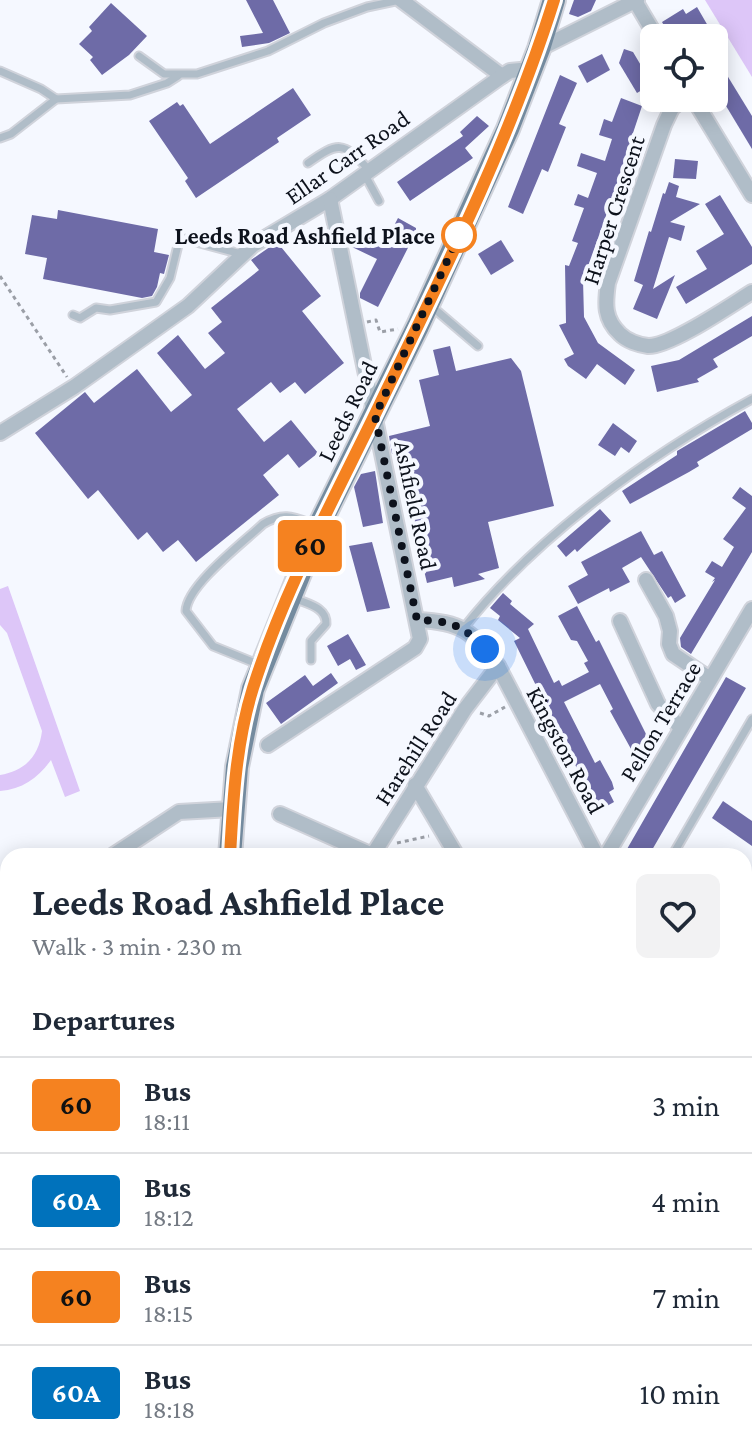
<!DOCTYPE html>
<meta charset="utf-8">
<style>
:root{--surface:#fff;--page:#f2f2f3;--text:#1f2937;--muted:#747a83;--line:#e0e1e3}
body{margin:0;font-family:"Crimson Pro",serif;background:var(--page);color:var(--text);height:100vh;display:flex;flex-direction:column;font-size:30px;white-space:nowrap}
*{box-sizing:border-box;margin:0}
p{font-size:26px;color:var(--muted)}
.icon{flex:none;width:44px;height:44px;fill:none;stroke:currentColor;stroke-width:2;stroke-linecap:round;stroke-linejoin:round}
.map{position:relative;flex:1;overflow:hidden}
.drawer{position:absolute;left:0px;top:848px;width:752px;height:608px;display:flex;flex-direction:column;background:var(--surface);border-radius:24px 24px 0 0;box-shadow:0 4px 20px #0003}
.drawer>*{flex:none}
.badge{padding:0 16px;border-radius:6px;font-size:28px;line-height:52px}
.tools{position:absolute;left:640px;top:24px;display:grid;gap:16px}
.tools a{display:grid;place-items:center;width:88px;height:88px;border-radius:12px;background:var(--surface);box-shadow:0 4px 20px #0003;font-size:40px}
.you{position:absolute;width:40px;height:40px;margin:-20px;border:6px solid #fff;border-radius:50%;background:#1a73e8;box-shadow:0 0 0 12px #1a73e833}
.map>.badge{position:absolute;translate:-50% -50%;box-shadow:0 0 0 4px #fff}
h2{padding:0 32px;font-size:30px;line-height:72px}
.round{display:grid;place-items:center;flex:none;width:84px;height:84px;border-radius:12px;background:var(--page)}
.overview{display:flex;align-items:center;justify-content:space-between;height:136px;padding:0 32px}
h1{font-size:38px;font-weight:700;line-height:60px}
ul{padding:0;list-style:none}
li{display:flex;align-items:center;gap:24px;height:96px;padding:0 32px;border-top:2px solid var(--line)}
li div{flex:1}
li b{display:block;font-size:30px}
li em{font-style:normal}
li .badge{min-width:88px;font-weight:700;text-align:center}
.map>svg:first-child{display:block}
.green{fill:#ddc6f8}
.building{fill:#6e6ba7}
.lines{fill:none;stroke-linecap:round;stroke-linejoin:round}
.service-casing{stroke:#d0d3db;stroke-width:11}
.minor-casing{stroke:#d0d3db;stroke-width:18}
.tertiary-casing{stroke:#d0d3db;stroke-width:22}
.primary-casing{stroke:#d0d3db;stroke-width:26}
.path{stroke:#9b9fa7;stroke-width:3;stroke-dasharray:4 4;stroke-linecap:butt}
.service{stroke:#b0bdc8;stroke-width:7}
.minor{stroke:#b0bdc8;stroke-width:14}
.tertiary{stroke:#b0bdc8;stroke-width:18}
.primary{stroke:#748b9f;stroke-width:22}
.line-casing{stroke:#fff;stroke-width:18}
.line{stroke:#f58220;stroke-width:12}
.walk{stroke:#0d121c;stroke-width:8;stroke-dasharray:0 14.4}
.stop-dot{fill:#fff;stroke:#f58220;stroke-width:4}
.labels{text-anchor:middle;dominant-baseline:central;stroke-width:8;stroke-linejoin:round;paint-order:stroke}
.street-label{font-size:24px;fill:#0d121c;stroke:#f5f8ff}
.stop-label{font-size:24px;font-weight:bold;fill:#0d121c;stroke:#f5f8ff;text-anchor:end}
</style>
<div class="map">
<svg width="752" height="1456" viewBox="0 0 752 1456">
<rect width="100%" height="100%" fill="#f5f8ff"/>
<g class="green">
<polygon points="705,0 752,0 752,77"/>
<path d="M8,586l72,205 -15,6 -14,-37c-13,18 -28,29 -51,31v-16c25,-4 39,-19 42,-44l-35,-98 -7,-8v-36z"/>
<polygon points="752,1316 752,1326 746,1332 752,1339 752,1416 744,1407 744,1322"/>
</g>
<g class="building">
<polygon points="246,0 273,0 290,33 269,43 242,47 240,36 263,33"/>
<polygon points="574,0 596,0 591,11 578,17 569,14"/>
<polygon points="111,3 147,36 129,55 102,75 90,60 93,57 79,44 92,31 89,27"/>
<polygon points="697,7 715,38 671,38 662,22 683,9 686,14"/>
<polygon points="624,49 633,52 652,84 637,93 619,63"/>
<polygon points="602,54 610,70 587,83 578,66"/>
<polygon points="714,54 752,116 752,149 714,86"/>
<polygon points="560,75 577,83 559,124 566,127 548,172 542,169 523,214 508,207"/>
<polygon points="293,88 311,115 277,138 279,142 196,198 185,181 188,178 149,121 177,102 180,106 183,104 210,144"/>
<polygon points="621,98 642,106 630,142 632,143 583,280 584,317 598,343 635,370 625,385 597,364 586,379 568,366 564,359 574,354 559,325 566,323 565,265 569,266 578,243 572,241 584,208 574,205 578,194 588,198 597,173 577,166 581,153 605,161 612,139 599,135 604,119 612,122"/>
<polygon points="477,116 489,126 465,148 473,158 410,201 397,182 463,136 460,132"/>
<polygon points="675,159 698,161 696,179 673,178"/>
<polygon points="669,182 679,186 676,197 700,204 670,222 685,226 681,241 669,237 653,289 675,275 657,319 633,309 643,285 634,281 649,231 651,232 663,193 665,194"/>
<polygon points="720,195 752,247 752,264 686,304 676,287 707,269 696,251 724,234 705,204"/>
<polygon points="58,210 158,229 154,252 169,255 164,274 160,273 157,287 152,296 142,298 43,279 47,258 25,254 32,215 57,219"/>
<polygon points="398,218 416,228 416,232 378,307 360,298 360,293 377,259 352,247 361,230 385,243"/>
<polygon points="501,240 514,261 491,275 478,254"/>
<polygon points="277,242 321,296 302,311 344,363 305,394 295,382 280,393 271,382 237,409 264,442 291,420 318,453 299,468 288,454 263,475 279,495 196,562 178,540 163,552 147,532 138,540 98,490 88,499 35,433 85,392 94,403 137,369 171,412 192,395 157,353 178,335 205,369 225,353 208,333 222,322 211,308 259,270 251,260"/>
<polygon points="752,316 752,336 713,359 718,367 697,379 699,382 657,392 651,366 679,360"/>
<polygon points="450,346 456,371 511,358 521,371 554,506 488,522 499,568 478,574 485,579 454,587 452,577 427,583 396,453 392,454 389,436 430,426 419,380 439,375 433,350"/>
<polygon points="745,411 752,423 752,429 697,462 699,466 689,472 630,504 622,491 677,455 677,451"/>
<polygon points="613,423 637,441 629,453 621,447 615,456 598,445"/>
<polygon points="375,471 383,523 363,527 354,487 361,474"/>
<polygon points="740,487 752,496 752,552 691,654 681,647 680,638 715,580 712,582 715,578 705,572 712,561 722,567 734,547 723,539 746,508 732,498"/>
<polygon points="600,509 611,521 577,552 575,549 566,557 557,546"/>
<polygon points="641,531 654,555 662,551 686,596 675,603 671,596 668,598 641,557 622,568 630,582 610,592 609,588 578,604 568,586 588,575 581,562"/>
<polygon points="372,542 390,608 367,612 349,546"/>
<polygon points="503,593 512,601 510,604 534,624 528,629 554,683 559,680 562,686 589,672 584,663 588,661 577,641 571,640 558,616 577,606 596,642 599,640 649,740 631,749 610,711 613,709 600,684 564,702 595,763 600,760 612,782 614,789 609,792 614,802 598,811 514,641 520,638 498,620 500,616 490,608"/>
<polygon points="348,634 366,665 356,670 350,659 338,666 327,646"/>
<polygon points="331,673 338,683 281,724 266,703 305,675 313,686"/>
<polygon points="726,677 746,688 652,850 649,856 623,856"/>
<polygon points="723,801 752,821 752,846 712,818"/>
</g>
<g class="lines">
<defs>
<g id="service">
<polyline points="139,56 164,74 197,74 268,51 324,23 367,7 400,0"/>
<polyline points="0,71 41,89 56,99"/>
<polyline points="0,138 11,134 56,99 130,95 167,83 178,76"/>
<path d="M308,163c30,-21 35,-22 60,6"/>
<polyline points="365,175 379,201"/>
<polyline points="430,305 478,346"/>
<polyline points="73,315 80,318 96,308 110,310 156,302 170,278 179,241 185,239 241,254"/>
<path d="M294,598c13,6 33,9 32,26l-15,17v19"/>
<path d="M463,629c72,-92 186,-174 289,-230"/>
<path d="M260,665l-47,-19 -27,-35c1,-26 58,-69 77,-87 22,-13 32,-6 55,2"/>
<polyline points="672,856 752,719"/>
<polyline points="575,1448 579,1456"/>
</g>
<g id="minor">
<polyline points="401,0 502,76"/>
<polyline points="635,1 657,38"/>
<polyline points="539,49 637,0"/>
<path d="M684,98l-12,10 -8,17 -56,158c-3,21 -4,36 12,51 7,7 19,11 28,12 22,1 83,-41 104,-54"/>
<polyline points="693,98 752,195"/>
<polyline points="0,433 74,387 188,306 253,245 330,199 502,76 510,71 531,69"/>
<polyline points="646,580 666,616 670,631 669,644 673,654 710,679"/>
<path d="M417,620c46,2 54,11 81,46l99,190"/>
<polyline points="620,621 658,704 681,728"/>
<polyline points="268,745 415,648 420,639 330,199"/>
<polyline points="415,785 457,856"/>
<polyline points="280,814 372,855"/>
<polyline points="112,856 179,812 232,809"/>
<polyline points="372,856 465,709 498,666"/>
<polyline points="606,856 752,609"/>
<polyline points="744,886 752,892"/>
<polyline points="0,932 8,926"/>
<polyline points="0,1045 8,1040"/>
<polyline points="744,1163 752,1172"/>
<polyline points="744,1221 752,1214"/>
<polyline points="0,1227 8,1222"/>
<polyline points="0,1349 8,1356"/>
<polyline points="123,1448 133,1456"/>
<polyline points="691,1448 694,1456"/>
<polyline points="489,1456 499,1448"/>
</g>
<g id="tertiary">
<polyline points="744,1111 752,1104"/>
<polyline points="337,1456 345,1448"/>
</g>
<g id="primary">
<polyline points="230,856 237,767 253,689 319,526 418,326 508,129 539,49 554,0"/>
<polyline points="393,1448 399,1456"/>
</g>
</defs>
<use href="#service" class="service-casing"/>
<use href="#minor" class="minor-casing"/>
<use href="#tertiary" class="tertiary-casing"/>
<use href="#primary" class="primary-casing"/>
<g class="path">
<polyline points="0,276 67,377"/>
<polyline points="367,322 376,320 380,332 398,329"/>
<polyline points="480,713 489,716 505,707"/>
<polyline points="397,843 429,836"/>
<polyline points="744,1317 752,1311"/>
<polyline points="455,1448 461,1456"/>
</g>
<use href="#service" class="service"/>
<use href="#minor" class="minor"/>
<use href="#tertiary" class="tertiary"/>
<use href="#primary" class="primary"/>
</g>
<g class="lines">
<defs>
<path id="line" d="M230,856c3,-56 6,-114 23,-168 31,-98 81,-189 126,-282 64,-132 131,-266 175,-406"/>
</defs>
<use href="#line" class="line-casing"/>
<use href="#line" class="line"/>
<path class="walk" d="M459,235l3,-6 -87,187 42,204c34,1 44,4 68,29"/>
</g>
<circle class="stop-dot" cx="459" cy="235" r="16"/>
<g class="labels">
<g class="street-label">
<text transform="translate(347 157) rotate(-35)">Ellar Carr Road</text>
<text transform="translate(613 210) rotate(-72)">Harper Crescent</text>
<text transform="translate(347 411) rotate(-64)">Leeds Road</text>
<text transform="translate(416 505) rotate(78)">Ashfield Road</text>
<text transform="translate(660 721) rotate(-59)">Pellon Terrace</text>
<text transform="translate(415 748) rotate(-57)">Harehill Road</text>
<text transform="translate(566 750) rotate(62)">Kingston Road</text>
</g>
<g class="stop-label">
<text x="435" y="235">Leeds Road Ashfield Place</text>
</g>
</g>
</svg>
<div class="tools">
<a><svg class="icon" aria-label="locate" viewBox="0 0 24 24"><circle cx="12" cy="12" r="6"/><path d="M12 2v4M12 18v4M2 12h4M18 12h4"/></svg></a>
</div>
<div class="you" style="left:485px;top:649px"></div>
<b class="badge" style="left:310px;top:546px;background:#f58220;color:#111">60</b>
<section class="drawer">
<div class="overview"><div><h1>Leeds Road Ashfield Place</h1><p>Walk · 3 min · 230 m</p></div><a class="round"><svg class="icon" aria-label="heart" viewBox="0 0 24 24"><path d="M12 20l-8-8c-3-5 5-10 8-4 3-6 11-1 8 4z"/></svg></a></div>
<h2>Departures</h2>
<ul>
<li><span class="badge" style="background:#f58220;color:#111">60</span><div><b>Bus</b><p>18:11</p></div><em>3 min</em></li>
<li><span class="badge" style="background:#0072bc;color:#fff">60A</span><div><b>Bus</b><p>18:12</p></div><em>4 min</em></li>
<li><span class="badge" style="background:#f58220;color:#111">60</span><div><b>Bus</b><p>18:15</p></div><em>7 min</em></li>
<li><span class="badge" style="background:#0072bc;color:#fff">60A</span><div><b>Bus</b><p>18:18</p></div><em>10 min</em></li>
</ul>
</section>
</div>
